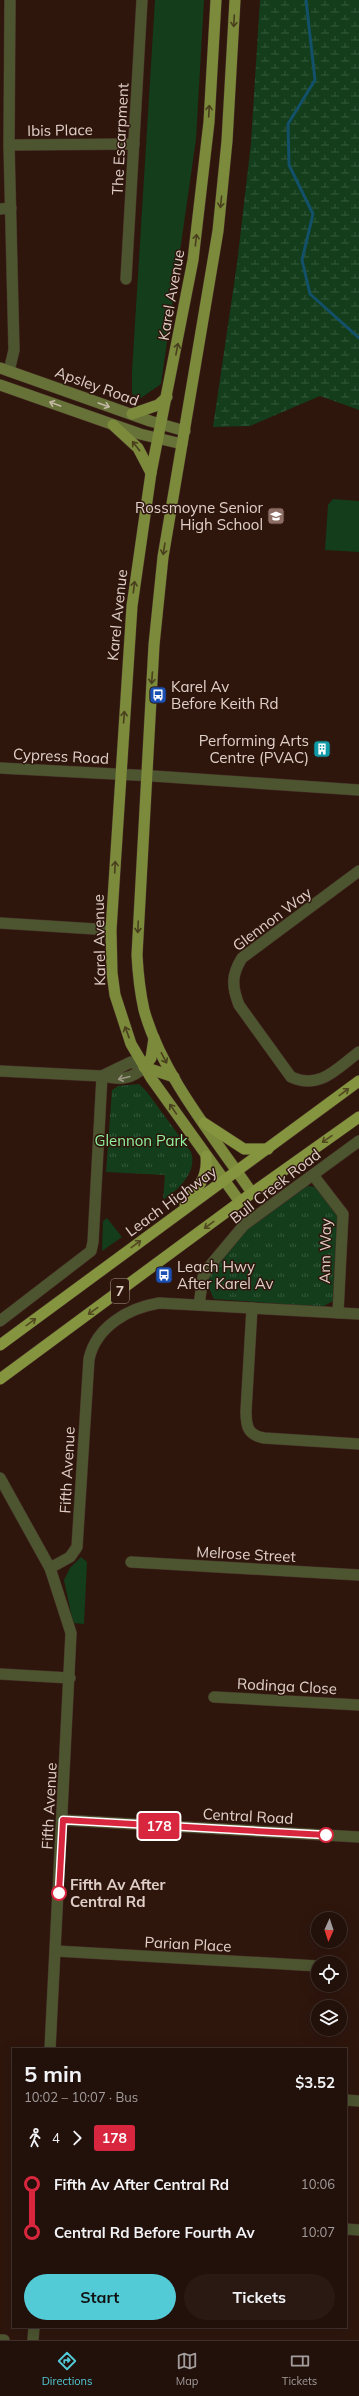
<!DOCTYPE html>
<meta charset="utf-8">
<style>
:root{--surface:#22100a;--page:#2a1913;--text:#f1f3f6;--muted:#a29d9c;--line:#3f302b;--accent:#52cbd7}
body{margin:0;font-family:Mulish,sans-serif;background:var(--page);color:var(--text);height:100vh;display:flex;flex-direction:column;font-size:15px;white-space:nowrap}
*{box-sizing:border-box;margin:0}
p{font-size:13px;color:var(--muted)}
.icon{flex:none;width:22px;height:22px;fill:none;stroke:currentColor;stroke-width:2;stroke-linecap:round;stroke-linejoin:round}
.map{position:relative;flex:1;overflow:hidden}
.panel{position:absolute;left:12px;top:2048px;width:335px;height:280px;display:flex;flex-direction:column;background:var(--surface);border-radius:0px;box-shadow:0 4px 16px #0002,0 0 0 1px var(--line)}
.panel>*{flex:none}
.badge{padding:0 8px;border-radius:3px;font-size:14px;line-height:26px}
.needle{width:26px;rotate:183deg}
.fabs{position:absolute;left:311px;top:1912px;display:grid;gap:8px}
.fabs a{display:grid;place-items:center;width:36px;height:36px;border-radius:50%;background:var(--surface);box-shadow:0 4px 16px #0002,0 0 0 1px var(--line);font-size:20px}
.map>.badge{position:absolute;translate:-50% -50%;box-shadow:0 0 0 2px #fff}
.legs{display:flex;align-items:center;gap:6px;height:44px;padding:0 12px;font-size:13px}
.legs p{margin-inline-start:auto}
.summary{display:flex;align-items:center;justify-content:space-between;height:68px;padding:0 12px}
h1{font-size:22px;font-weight:700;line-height:30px}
.primary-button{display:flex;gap:8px;margin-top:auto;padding:8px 12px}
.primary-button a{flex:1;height:46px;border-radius:24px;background:var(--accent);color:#111;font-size:16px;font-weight:700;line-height:46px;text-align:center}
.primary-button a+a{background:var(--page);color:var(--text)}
ul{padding:0 12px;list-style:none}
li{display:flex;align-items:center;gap:14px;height:48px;font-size:15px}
li i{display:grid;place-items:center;width:6px;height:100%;margin:0 5px;background:currentColor}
li i::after{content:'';width:10px;height:10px;margin:-5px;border:3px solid;border-radius:50%;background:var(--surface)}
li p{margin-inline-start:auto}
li:first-child i{background:linear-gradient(#0000 50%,currentColor 0)}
li:last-child i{background:linear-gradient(currentColor 50%,#0000 0)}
.menu{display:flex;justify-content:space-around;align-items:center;height:56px;border-top:1px solid var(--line);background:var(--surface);font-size:11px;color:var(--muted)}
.menu a{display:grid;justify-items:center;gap:2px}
.menu .on{color:var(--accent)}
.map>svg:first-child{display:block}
.grass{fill:#133d1b}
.wetland{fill:url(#wetland-marsh)}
.park{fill:url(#park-tufts)}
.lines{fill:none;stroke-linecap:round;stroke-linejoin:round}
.stream{stroke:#13506a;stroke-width:3}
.minor-casing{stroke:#473027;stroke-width:12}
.tertiary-casing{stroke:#473027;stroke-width:12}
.secondary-casing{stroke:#473027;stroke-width:12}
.primary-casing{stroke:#473027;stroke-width:12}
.trunk-casing{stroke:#473027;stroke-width:12}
.minor{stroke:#4c5430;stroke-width:11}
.tertiary{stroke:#4c5430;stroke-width:11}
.secondary{stroke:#677238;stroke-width:11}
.primary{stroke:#7c8a3c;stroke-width:11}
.trunk{stroke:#85943e;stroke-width:11}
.oneway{stroke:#493f1d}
.oneway2{stroke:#c2b8a4}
.oneway3{stroke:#9d9884}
.oneway4{stroke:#514821}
.line-1-casing{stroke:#fff;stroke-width:9}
.line-1{stroke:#d7263d;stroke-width:6}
.stop-1-dot{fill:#fff;stroke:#d7263d;stroke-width:2}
.labels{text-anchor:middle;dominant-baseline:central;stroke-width:3;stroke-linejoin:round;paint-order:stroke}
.shield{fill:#2e160d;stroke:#ab9890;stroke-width:1}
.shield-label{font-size:14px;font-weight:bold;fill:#e0cfc8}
.street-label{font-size:15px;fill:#e0cfc8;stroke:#2e160d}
.poi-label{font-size:15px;fill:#e0cfc8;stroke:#2e160d;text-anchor:end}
.park-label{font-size:15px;fill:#91f69f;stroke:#2e160d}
.stop-label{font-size:15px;font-weight:bold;fill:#e0cfc8;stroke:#2e160d;text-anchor:start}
</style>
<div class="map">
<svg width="359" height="2340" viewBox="0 0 359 2340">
<defs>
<pattern id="wetland-marsh" width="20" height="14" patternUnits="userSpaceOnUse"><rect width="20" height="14" fill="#133d1b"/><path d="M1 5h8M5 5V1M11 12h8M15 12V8" fill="none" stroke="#35583b"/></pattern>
<pattern id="park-tufts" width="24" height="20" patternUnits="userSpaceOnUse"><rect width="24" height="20" fill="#133d1b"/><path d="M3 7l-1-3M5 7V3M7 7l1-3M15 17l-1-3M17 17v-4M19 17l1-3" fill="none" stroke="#35583b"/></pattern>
</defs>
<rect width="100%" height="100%" fill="#2e160d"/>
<g class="grass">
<polygon points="155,0 204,0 196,139 161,384 141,398 132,394 132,372"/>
<polygon points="333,499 359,501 359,552 325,550 328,505"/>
<polygon points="107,1218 122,1237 102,1251 103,1221"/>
<polygon points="81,1557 87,1562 84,1624 73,1623 64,1580 70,1568"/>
</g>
<polygon class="wetland" points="260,0 359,0 359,410 320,396 250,426 213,427 237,264 251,143"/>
<g class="park">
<path d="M139,1084l8,8 44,60c7,20 -13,38 -28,48l2,-25 -59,-3 6,-82 6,-4z"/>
<polygon points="308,1186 315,1187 338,1216 333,1301 322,1307 214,1299 208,1286 209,1278 213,1270 248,1228 302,1188"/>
</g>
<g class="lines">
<polyline class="stream" points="306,0 315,80 288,124 289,165 313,214 302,260 310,294 359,338"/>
<defs>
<g id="minor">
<polyline points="9,145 134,144"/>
<polyline points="0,209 11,208"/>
<polyline points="126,279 142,0"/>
<polyline points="9,371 14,350 9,145 10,0"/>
<polyline points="0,768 153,776 359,790"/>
<path d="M359,871l-117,87c-11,17 -10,29 -3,47l52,72c29,13 45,-8 68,-25"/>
<polyline points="0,923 111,930"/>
<polyline points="313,1175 343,1214 338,1313"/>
<path d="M252,1308l-6,103c0,16 2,24 18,27l95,6"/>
<polyline points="0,1321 91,1251 93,1242 102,1076"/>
<polyline points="131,1562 359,1575"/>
<path d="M50,1568l20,-11 7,-10 12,-188c7,-32 39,-51 70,-56l200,11"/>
<polyline points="0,1674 70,1678"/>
<polyline points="214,1697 359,1705"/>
<polyline points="56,1951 318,1966"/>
<polyline points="346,2100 359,2101"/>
<polyline points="346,2229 359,2230"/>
<polyline points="0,2340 4,2340"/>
</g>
<g id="tertiary">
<path d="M0,1071l102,5c16,4 30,4 42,-9l-13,-5 -29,14"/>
<polyline points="199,1305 203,1277 208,1268 244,1225 359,1141"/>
<polyline points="0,1478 50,1568 71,1633 50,2049"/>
<polyline points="63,1820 359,1837"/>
<polyline points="33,2340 34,2327"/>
</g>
<g id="secondary">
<polyline points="0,368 150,421 185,431"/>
<polyline points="0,385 140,434 182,444"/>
</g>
<g id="primary">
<polyline points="216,0 209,122 193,260 151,473 132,606 111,930 112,973 115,995 131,1044 151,1078 240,1202"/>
<path d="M235,0l-8,141 -9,90 -55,326 -9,88 -17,310c1,19 3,37 7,55 18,65 70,127 108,183"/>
<polyline points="132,414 158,405 167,397"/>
<polyline points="113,425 138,448 151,473"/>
<polyline points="144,1067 174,1077"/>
<polyline points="144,1067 151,1058 154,1038"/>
</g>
<g id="trunk">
<polyline points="204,1123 244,1149 268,1149"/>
<path d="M185,1204c13,-17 23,-25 21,-48"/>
<polyline points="0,1345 359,1081"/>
<polyline points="0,1379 252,1193 359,1117"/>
</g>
</defs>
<use href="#minor" class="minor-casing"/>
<use href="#tertiary" class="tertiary-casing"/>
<use href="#secondary" class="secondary-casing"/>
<use href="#primary" class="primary-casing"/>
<use href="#trunk" class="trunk-casing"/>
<use href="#minor" class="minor"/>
<use href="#tertiary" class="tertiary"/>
<use href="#secondary" class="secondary"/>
<use href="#primary" class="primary"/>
<use href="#trunk" class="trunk"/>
</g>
<defs><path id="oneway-shaft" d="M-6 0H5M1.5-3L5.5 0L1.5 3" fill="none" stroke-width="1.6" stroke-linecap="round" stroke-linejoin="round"/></defs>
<g class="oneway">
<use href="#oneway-shaft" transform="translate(234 21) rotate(93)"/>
<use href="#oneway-shaft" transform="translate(209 111) rotate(-87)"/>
<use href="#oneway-shaft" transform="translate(221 202) rotate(96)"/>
<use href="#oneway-shaft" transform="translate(196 240) rotate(-83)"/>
<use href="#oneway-shaft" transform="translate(177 349) rotate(-79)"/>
<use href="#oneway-shaft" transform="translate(136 446) rotate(-128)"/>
<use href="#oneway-shaft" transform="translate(164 549) rotate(99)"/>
<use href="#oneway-shaft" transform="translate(134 587) rotate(-83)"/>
<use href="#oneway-shaft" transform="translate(152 678) rotate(94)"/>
<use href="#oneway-shaft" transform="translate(124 717) rotate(-86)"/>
<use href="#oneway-shaft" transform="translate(115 867) rotate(-87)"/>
<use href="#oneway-shaft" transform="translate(138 927) rotate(92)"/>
<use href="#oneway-shaft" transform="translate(127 1032) rotate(-110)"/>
<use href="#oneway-shaft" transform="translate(164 1058) rotate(63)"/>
<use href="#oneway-shaft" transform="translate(173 1109) rotate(-125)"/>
</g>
<g class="oneway2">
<use href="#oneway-shaft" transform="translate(55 404) rotate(-160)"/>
<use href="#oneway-shaft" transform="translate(104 405) rotate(20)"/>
</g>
<use class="oneway3" href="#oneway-shaft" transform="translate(124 1078) rotate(166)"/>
<g class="oneway4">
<use href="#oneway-shaft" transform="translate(344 1092) rotate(-37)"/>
<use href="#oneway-shaft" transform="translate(327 1139) rotate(145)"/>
<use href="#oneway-shaft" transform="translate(209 1225) rotate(143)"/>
<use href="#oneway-shaft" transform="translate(136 1244) rotate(-37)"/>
<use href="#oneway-shaft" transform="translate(93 1311) rotate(144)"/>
<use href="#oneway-shaft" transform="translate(31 1322) rotate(-36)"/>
</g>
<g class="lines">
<defs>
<polyline id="line-1" points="59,1893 63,1820 326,1835"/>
</defs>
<use href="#line-1" class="line-1-casing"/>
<use href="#line-1" class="line-1"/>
</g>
<defs>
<symbol id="school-square" viewBox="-11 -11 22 22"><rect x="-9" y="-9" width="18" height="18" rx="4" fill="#8d6e63" stroke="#2e160d"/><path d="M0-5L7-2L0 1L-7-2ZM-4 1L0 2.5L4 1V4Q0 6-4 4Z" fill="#fff"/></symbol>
<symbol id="bus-square" viewBox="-11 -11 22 22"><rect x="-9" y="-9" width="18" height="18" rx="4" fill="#1a4fb4" stroke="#2e160d"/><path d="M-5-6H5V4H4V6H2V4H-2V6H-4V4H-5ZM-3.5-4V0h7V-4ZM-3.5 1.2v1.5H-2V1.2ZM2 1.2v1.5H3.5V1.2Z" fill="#fff"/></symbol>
<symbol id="building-square" viewBox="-11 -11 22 22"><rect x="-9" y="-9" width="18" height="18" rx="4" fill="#0f9aa8" stroke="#2e160d"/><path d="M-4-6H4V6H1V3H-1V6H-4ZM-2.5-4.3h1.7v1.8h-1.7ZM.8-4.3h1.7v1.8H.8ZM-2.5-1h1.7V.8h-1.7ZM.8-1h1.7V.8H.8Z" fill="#fff"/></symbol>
</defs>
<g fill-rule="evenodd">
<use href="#school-square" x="266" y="506" width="20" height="20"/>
<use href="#bus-square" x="148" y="685" width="20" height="20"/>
<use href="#building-square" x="312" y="739" width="20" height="20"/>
<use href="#bus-square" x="154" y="1265" width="20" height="20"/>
</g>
<g class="stop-1-dot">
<circle cx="326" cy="1835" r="7"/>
<circle cx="59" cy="1893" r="7"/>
</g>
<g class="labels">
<rect class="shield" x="111" y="1279" width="18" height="24" rx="3"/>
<g class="shield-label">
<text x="120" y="1291">7</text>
</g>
<g class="street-label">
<text transform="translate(60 130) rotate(-1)">Ibis Place</text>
<text transform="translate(120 139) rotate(-87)">The Escarpment</text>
<text transform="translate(171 295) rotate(-80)">Karel Avenue</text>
<text transform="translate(97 386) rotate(20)">Apsley Road</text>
<text transform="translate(117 615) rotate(-84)">Karel Avenue</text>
<text transform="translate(61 756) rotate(3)">Cypress Road</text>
<text transform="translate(272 919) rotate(-37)">Glennon Way</text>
<text transform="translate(99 940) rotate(-91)">Karel Avenue</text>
<text transform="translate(275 1186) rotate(-38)">Bull Creek Road</text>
<text transform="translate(171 1201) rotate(-36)">Leach Highway</text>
<text transform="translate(325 1251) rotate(-89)">Ann Way</text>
<text transform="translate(67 1470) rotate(-87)">Fifth Avenue</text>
<text transform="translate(246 1554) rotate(3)">Melrose Street</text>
<text transform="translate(287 1686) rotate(3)">Rodinga Close</text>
<text transform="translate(49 1806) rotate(-87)">Fifth Avenue</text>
<text transform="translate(248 1816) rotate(3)">Central Road</text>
<text transform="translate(188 1944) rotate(3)">Parian Place</text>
</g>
<g class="poi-label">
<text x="263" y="507">Rossmoyne Senior<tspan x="263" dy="17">High School</tspan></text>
<text x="171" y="686" text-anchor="start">Karel Av<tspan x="171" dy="17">Before Keith Rd</tspan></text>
<text x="309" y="740">Performing Arts<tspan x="309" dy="17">Centre (PVAC)</tspan></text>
<text x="177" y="1266" text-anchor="start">Leach Hwy<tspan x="177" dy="17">After Karel Av</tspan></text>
</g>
<g class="park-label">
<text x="141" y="1140">Glennon Park</text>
</g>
<g class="stop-label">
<text x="70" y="1884">Fifth Av After<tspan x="70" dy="17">Central Rd</tspan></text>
</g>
</g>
</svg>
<div class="fabs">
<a><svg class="needle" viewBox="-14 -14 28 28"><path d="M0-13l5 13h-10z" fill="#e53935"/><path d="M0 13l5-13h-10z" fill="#a29d9c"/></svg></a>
<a><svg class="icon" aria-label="locate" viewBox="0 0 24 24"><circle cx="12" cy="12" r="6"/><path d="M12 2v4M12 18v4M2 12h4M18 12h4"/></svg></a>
<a><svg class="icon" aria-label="layers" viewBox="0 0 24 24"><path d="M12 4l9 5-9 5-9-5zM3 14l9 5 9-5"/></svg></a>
</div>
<b class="badge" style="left:159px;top:1826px;background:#d7263d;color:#fff">178</b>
<section class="panel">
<div class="summary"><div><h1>5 min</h1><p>10:02 – 10:07 · Bus</p></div><b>$3.52</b></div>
<div class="legs"><svg class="icon" aria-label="walk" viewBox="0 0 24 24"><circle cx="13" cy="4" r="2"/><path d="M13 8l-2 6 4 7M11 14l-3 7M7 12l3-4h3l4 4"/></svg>4<svg class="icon" aria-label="forward" viewBox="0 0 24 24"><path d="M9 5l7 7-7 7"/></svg><b class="badge" style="background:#d7263d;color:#fff">178</b></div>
<ul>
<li><i style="color:#d7263d"></i><b>Fifth Av After Central Rd</b><p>10:06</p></li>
<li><i style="color:#d7263d"></i><b>Central Rd Before Fourth Av</b><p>10:07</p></li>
</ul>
<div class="primary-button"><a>Start</a><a>Tickets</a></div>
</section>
</div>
<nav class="menu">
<a class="on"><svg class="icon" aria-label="directions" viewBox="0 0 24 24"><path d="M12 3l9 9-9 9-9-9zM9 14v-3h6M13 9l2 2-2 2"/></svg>Directions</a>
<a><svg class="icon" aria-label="map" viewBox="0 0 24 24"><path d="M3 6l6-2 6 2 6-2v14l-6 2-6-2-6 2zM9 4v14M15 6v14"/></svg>Map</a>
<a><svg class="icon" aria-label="tickets" viewBox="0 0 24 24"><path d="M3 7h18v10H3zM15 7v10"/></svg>Tickets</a>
</nav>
